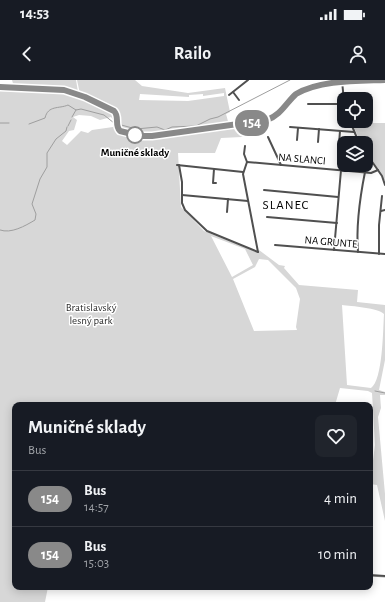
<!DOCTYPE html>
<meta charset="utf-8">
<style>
:root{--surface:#171b24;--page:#20242c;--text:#f1f3f6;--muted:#9ea1a6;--line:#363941}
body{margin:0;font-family:"Alegreya Sans",sans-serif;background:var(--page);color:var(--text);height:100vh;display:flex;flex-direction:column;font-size:15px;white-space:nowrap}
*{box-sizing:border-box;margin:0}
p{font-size:13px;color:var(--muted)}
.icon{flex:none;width:22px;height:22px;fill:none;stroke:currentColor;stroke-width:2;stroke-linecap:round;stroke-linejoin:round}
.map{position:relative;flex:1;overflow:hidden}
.details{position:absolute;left:12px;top:322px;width:361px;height:188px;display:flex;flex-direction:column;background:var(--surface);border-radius:8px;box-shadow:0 2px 10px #0003}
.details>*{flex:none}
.badge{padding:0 8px;border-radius:13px;font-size:14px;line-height:26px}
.controls{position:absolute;left:337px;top:12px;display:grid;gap:8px}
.controls a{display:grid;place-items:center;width:36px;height:36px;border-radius:8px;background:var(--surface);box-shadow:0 2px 10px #0003;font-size:20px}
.map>.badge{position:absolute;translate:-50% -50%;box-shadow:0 0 0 2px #fff}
.round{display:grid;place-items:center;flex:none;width:42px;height:42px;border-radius:8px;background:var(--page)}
.headline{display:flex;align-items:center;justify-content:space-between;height:68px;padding:0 16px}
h1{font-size:19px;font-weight:600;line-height:30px}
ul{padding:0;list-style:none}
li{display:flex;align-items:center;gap:12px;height:56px;padding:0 16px;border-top:1px solid var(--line)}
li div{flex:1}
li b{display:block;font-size:15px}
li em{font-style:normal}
li .badge{min-width:44px;font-weight:700;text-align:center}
.status{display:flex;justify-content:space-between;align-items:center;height:28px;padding:0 20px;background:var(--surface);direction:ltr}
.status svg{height:11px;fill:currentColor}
header{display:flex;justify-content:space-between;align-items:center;height:52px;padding:0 16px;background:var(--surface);font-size:18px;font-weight:600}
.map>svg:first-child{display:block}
.green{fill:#d7d7d7;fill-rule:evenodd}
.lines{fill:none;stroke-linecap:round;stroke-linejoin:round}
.stream{stroke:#9e9e9e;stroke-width:1}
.minor{stroke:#505050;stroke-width:2}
.line-casing{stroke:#fff;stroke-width:9}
.line{stroke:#898989;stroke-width:6}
.stop-dot{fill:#fff;stroke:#898989;stroke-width:2}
.labels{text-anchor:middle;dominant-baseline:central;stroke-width:3;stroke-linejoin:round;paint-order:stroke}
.stop-label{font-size:11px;font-weight:bold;fill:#000;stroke:#fff}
.street-label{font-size:11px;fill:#000;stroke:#fff}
.park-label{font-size:11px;fill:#2e2e2e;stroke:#fff}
.quarter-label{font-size:13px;letter-spacing:1px;fill:#000;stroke:#fff}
</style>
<div class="status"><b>14:53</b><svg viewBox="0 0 49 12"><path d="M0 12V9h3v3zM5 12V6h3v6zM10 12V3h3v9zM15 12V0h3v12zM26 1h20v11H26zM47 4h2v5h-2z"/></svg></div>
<header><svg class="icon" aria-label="back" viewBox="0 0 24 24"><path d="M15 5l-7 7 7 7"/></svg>Railo<svg class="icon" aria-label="person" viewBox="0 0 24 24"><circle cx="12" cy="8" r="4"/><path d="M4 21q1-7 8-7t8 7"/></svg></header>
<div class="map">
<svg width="385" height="522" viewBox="0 0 385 522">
<rect width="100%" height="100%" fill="#fff"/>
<g class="green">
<polygon points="12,0 76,0 78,12 61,9 14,7"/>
<path d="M77,0h58l7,6 46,7 37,-5 5,24 -4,2 3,11 4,2 24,-3 2,2 -17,11 -21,1 -6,15h-37l3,54 23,24 55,22v-3l20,15 6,1 -1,2 15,17 59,5 -1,12 28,3v55l-6,30 6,2v3h-5l1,13 -3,9 7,77v27l-8,-36 -7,-1 5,-39 -3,-52 -4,-2 -28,-3 -5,17h-320v182h33l-3,15h-45v-513c37,4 94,-2 118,31v-6l-4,-4 -34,-16zM224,13v3l-36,5 -49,-1 1,-6 49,3v-2l14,-1v2zM79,35l12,1 9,4 11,-3 3,4 -1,6 -21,3 -4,3 -7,-2 -14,14 -5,-4 7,-10 5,-1 3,-10 -4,-3zM211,156l34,13 8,16 -21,12zM259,179l9,1 28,28 4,11 -4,28 1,3 -43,1 -21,-52 22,-12zM342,225c9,1 37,3 42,9 -1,15 -1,66 -13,74l-24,-3z"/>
<polygon points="352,43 385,43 385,101 366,71 366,63 361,63"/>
</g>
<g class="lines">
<g class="stream">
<polyline points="72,37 76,30"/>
<polyline points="0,43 9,43"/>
<path d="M29,44l16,-6c3,-13 14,-9 23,-13l8,5 5,-1 23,6 10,8 22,6 21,-2 8,3 7,-3 24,-1 14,-7 8,-2 72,-37"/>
<polyline points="68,46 71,40"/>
<path d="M0,150c11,4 25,-4 35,-10l1,-6 -4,-10 8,-25 7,-12v-14l9,-14 10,-8 1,-4"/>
<polyline points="375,311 385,313"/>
<polyline points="370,496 385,497"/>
</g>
<g class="minor">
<polyline points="342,1 344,21"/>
<path d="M0,7l64,3 21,7 29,14c6,6 0,14 6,20l20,5h12l115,-15c14,-6 19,-18 29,-27 24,-14 60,-13 89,-14"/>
<polyline points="233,12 239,20"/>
<polyline points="229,15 248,0"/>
<polyline points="308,24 344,24"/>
<polyline points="350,41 359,63"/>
<polyline points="290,47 354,52"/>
<polyline points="268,57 281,85"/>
<polyline points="297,60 298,48"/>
<polyline points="318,62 319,49"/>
<polyline points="339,64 340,51"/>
<polyline points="245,66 244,74 247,82 243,94 258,172"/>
<polyline points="366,73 382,96 385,105"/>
<polyline points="247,82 371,93 378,90"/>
<polyline points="177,85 243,92"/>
<polyline points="179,85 182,102 182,123 185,130 207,151 258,172"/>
<polyline points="214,89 213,103 216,103"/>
<polyline points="264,110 338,117"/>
<polyline points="182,115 248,121"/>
<polyline points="381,131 385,130"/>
<polyline points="227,132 228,119"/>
<polyline points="267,137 337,143"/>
<polyline points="275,165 385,174"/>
<polyline points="334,170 341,90"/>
<path d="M358,172c-2,-25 2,-55 7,-80"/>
<polyline points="379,174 379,145 382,116"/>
<polyline points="370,495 385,496"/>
</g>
</g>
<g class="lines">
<defs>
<path id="line" d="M0,7l64,3 21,7 29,14c6,6 0,14 6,20l20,5h12l115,-16c14,-5 19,-17 29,-26 24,-14 60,-13 89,-14"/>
</defs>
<use href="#line" class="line-casing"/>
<use href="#line" class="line"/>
</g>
<circle class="stop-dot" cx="135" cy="55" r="8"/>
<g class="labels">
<g class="stop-label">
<text x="135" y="72">Muničné sklady</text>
</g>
<g class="street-label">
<text transform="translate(302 79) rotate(5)">NA SLANCI</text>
<text transform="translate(331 162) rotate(5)">NA GRUNTE</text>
</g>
<g class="park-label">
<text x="91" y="227">Bratislavský<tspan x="91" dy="13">lesný park</tspan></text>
</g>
<g class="quarter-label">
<text x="286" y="125">SLANEC</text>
</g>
</g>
</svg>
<div class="controls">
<a><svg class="icon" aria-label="locate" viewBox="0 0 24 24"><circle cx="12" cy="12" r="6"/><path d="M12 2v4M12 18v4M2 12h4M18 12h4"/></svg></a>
<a><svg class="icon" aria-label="layers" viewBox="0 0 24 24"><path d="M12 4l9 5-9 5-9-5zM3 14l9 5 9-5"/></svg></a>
</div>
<b class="badge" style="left:252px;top:43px;background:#898989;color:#fff">154</b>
<section class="details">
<div class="headline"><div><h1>Muničné sklady</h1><p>Bus</p></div><a class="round"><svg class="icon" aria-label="heart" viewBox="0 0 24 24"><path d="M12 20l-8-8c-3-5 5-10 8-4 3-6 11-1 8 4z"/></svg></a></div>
<ul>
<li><span class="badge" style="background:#898989;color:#fff">154</span><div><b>Bus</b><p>14:57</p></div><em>4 min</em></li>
<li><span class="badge" style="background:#898989;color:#fff">154</span><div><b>Bus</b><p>15:03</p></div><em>10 min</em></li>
</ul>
</section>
</div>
